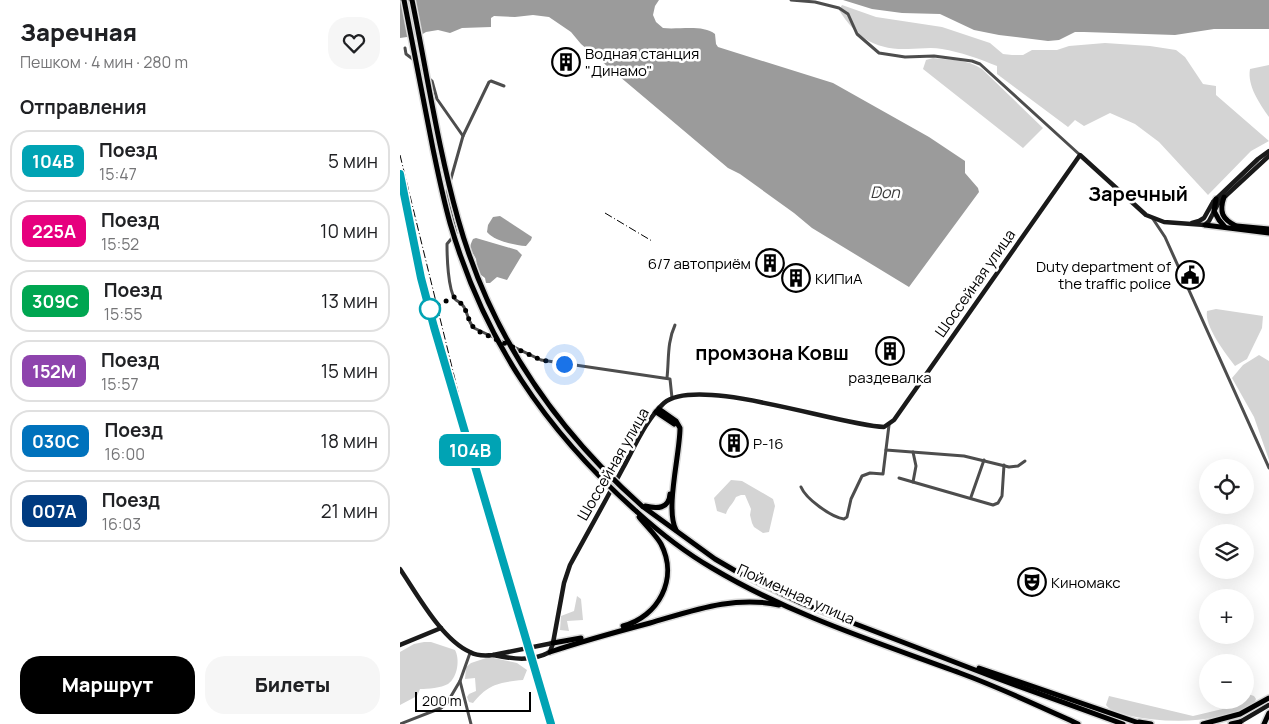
<!DOCTYPE html>
<html lang="ru">
<meta charset="utf-8">
<style>
:root{--surface:#fff;--page:#f6f6f6;--text:#202124;--muted:#757577;--line:#e0e0e0;--accent:#000}
body{margin:0;font-family:Manrope,sans-serif;background:var(--page);color:var(--text);height:100vh;display:flex;flex-direction:column;font-size:19px;white-space:nowrap}
*{box-sizing:border-box;margin:0}
p{font-size:16px;color:var(--muted)}
.icon{flex:none;width:28px;height:28px;fill:none;stroke:currentColor;stroke-width:2;stroke-linecap:round;stroke-linejoin:round}
.map{position:relative;flex:1;overflow:hidden}
.drawer{display:flex;flex-direction:column;background:var(--surface);width:400px}
.drawer>*{flex:none}
.badge{padding:0 10px;border-radius:8px;font-size:18px;line-height:32px}
.fabs{position:absolute;left:799px;top:459px;display:grid;gap:10px}
.fabs a{display:grid;place-items:center;width:55px;height:55px;border-radius:50%;background:var(--surface);box-shadow:0 5px 20px #0002;font-size:25px}
.scale{position:absolute;left:15px;bottom:12px;width:116px;box-sizing:border-box;padding-left:5px;border:2px solid #000;border-top:0;font-size:14px;line-height:18px;white-space:nowrap;color:#000;-webkit-text-stroke:4px #fff;paint-order:stroke}
.you{position:absolute;width:25px;height:25px;margin:-12px;border:4px solid #fff;border-radius:50%;background:#1a73e8;box-shadow:0 0 0 8px #1a73e833}
.map>.badge{position:absolute;translate:-50% -50%;box-shadow:0 0 0 2px #fff}
h2{padding:0 20px;font-size:19px;line-height:45px}
.round{display:grid;place-items:center;flex:none;width:52px;height:52px;border-radius:20px;background:var(--page)}
.head{display:flex;align-items:center;justify-content:space-between;height:85px;padding:0 20px}
h1{font-size:24px;font-weight:800;line-height:38px}
.action{display:flex;gap:10px;margin-top:auto;padding:10px 20px}
.action a{flex:1;height:58px;border-radius:20px;background:var(--accent);color:#fff;font-size:20px;font-weight:800;line-height:58px;text-align:center}
.action a+a{background:var(--page);color:var(--text)}
ul{padding:0;list-style:none}
li{display:flex;align-items:center;gap:15px;height:62px;margin:0 10px 8px;padding:0 10px;border:2px solid var(--line);border-radius:20px}
li div{flex:1}
li b{display:block;font-size:19px}
li em{font-style:normal}
li .badge{min-width:55px;font-weight:700;text-align:center}
main{display:flex;flex:1;min-height:0}
.map>svg:first-child{display:block}
.green{fill:#d4d4d4}
.water{fill:#9b9b9b}
.lines{fill:none;stroke-linecap:round;stroke-linejoin:round}
.primary-casing{stroke:#dbdbdb;stroke-width:8}
.minor{stroke:#4d4d4d;stroke-width:3}
.secondary{stroke:#1a1a1a;stroke-width:4.5}
.primary{stroke:#000;stroke-width:5}
.rail{stroke:#000;stroke-width:1;stroke-dasharray:8 2.5 1 2.5;stroke-linecap:butt}
.primary-bridge-casing{stroke:#dbdbdb;stroke-width:8;stroke-linecap:butt}
.primary-bridge{stroke:#000;stroke-width:5}
.line-casing{stroke:#fff;stroke-width:11}
.line{stroke:#00a3b4;stroke-width:8}
.walk{stroke:#000;stroke-width:5;stroke-dasharray:0 9}
.stop-dot{fill:#fff;stroke:#00a3b4;stroke-width:2.5}
.labels{text-anchor:middle;dominant-baseline:central;stroke-width:5;stroke-linejoin:round;paint-order:stroke}
.poi-label{font-size:15px;fill:#000;stroke:#fff;text-anchor:start}
.street-label{font-size:15px;fill:#000;stroke:#fff}
.water-label{font-size:16px;font-style:italic;fill:#3c3c3c;stroke:#fff}
.district-label{font-size:20px;font-weight:bold;fill:#000;stroke:#fff}
</style>
<main>
<section class="drawer">
<div class="head"><div><h1>Заречная</h1><p>Пешком · 4 мин · 280 m</p></div><a class="round"><svg class="icon" aria-label="heart" viewBox="0 0 24 24"><path d="M12 20l-8-8c-3-5 5-10 8-4 3-6 11-1 8 4z"/></svg></a></div>
<h2>Отправления</h2>
<ul>
<li><span class="badge" style="background:#00a3b4;color:#fff">104В</span><div><b>Поезд</b><p>15:47</p></div><em>5 мин</em></li>
<li><span class="badge" style="background:#e6007e;color:#fff">225А</span><div><b>Поезд</b><p>15:52</p></div><em>10 мин</em></li>
<li><span class="badge" style="background:#00a651;color:#fff">309С</span><div><b>Поезд</b><p>15:55</p></div><em>13 мин</em></li>
<li><span class="badge" style="background:#8e44ad;color:#fff">152М</span><div><b>Поезд</b><p>15:57</p></div><em>15 мин</em></li>
<li><span class="badge" style="background:#0072bc;color:#fff">030C</span><div><b>Поезд</b><p>16:00</p></div><em>18 мин</em></li>
<li><span class="badge" style="background:#003b80;color:#fff">007А</span><div><b>Поезд</b><p>16:03</p></div><em>21 мин</em></li>
</ul>
<div class="action"><a>Маршрут</a><a>Билеты</a></div>
</section>
<div class="map">
<svg width="869" height="724" viewBox="0 0 869 724">
<rect width="100%" height="100%" fill="#fff"/>
<g class="green">
<path d="M442,5l34,12 66,10 48,16 13,11 9,1h11l9,-5h25l12,-4 36,-3 45,3 26,4 9,7 18,27 13,2v9l53,46 -18,10 -43,44 -49,-53 -24,-18 -25,-11 -26,13 -9,-6 -7,7 -71,-53v-8c-17,-7 -37,-14 -55,-17 -11,-2 -23,0 -34,0 -34,1 -52,-12 -69,-39z"/>
<path d="M533,58c17,2 34,1 49,11l61,59 -20,20 -100,-79 3,-9z"/>
<path d="M869,65v52c-9,-13 -22,-31 -19,-48z"/>
<path d="M816,309l47,7 -1,12 -15,31 -12,7c-9,-12 -31,-40 -28,-55z"/>
<polygon points="859,355 869,361 869,460 854,417 832,378 843,365"/>
<path d="M331,480l11,1 31,18 2,7 -6,26 -6,1 -9,-6 -2,-4 -2,-8 1,-6 -6,-14h-4l-5,2c-3,7 -8,10 -10,17l-9,-3 -3,-13z"/>
<polygon points="177,596 181,599 183,620 167,621 169,631 160,630 161,616 174,611"/>
<path d="M24,642h7l24,8c5,9 3,27 -7,34 -7,4 -20,5 -28,5l-3,7 -17,9v-53l14,-8z"/>
<path d="M89,657l28,6 10,7 -4,10c-23,2 -35,4 -50,23l-4,-1 -2,-5 2,-3 7,-3 -1,-13 -10,1 1,-12 5,-4z"/>
<path d="M845,693l9,3 2,3 -2,5c-36,20 -87,20 -128,11 -7,-2 -15,-3 -20,-10l3,-9 84,20 38,-9 2,-7h12z"/>
</g>
<g class="water">
<path d="M0,0h259l-4,6 -2,9 3,7 7,6c15,2 40,-4 52,6l1,10 2,3 115,36 96,54 36,24v12l13,15 1,4 -70,95 -97,-59 -18,-15 -54,-39 -12,-6 -147,-124 -10,-12 -22,-15 -16,-2 -18,2 -21,-1 -3,2v9l-29,1 -12,5 -12,-3 -12,2 -5,3 -21,3z"/>
<polygon points="443,0 869,0 869,29 814,29 775,35 684,32 675,32 659,40 648,41 599,35 574,30 540,14 502,13 472,9"/>
<path d="M100,216l32,21 -1,3 -5,6c-12,-1 -32,-5 -39,-14l1,-7 5,-8z"/>
<path d="M76,238l41,12 5,5 -15,25 -10,-3 -7,6h-4l-1,-5 -8,-6c-1,-4 0,-9 -1,-13 -4,-9 -9,-8 -3,-20z"/>
</g>
<g class="lines">
<defs>
<g id="primary">
<path d="M824,197c-5,15 -2,22 12,29"/>
<polyline points="816,199 814,211 819,220 825,227"/>
<polyline points="805,225 869,233"/>
<polyline points="837,226 869,229"/>
<path d="M259,409l17,12 4,7c0,26 -15,81 -4,102"/>
<polyline points="256,412 274,424"/>
<polyline points="242,506 315,559 339,573 401,603 596,678 723,724"/>
<path d="M245,506c12,3 24,3 25,-12"/>
<path d="M236,511c22,20 50,42 76,57 77,46 164,74 248,105 41,15 79,33 118,51"/>
<path d="M223,626c35,-9 56,-47 38,-82 -5,-9 -15,-18 -22,-27"/>
<polyline points="153,643 181,638"/>
<path d="M150,652c33,-11 66,-20 100,-29 42,-12 84,-28 129,-18"/>
<polyline points="579,668 742,724"/>
<polyline points="739,722 751,724"/>
<polyline points="803,724 840,714 869,698"/>
<polyline points="831,724 840,722"/>
<polyline points="864,724 869,713"/>
</g>
</defs>
<use href="#primary" class="primary-casing"/>
<g class="minor">
<polyline points="391,0 415,2 439,8 448,14 457,34 479,53 505,57 534,56 572,61 580,64 680,155"/>
<polyline points="5,48 6,54 18,63 23,73 32,81 37,99 63,136"/>
<polyline points="50,182 63,136 89,82 91,81 104,86"/>
<path d="M48,188l-1,9 9,36 -9,11c0,13 1,45 8,55 3,3 7,4 9,8 4,7 4,15 10,21l67,32 129,19 2,19"/>
<polyline points="753,219 765,237 869,468"/>
<path d="M267,378c2,-18 0,-36 8,-53"/>
<polyline points="486,450 564,456 609,467 618,466 625,461"/>
<polyline points="499,478 593,505 598,503 602,496 604,465"/>
<polyline points="513,482 516,466 513,452"/>
<path d="M401,487c5,12 30,30 43,32l3,-2 4,-18 11,-23 8,-3 13,1 6,-49"/>
<polyline points="571,497 584,460"/>
<polyline points="70,653 60,681 71,724"/>
<polyline points="0,724 41,708 47,703 60,681"/>
</g>
<g class="secondary">
<polyline points="792,223 799,221 804,218 813,202 858,159 869,151"/>
<path d="M0,569c17,25 42,71 70,83 7,4 15,4 23,3l60,-12"/>
<polyline points="0,645 41,628"/>
<path d="M93,655c20,4 38,7 57,-3l3,-9 11,-60 6,-18c18,-33 36,-65 53,-97 11,-20 24,-50 41,-65 34,-28 173,22 220,24l10,-7 186,-265 66,60 18,7 41,3 4,-4 10,-19 50,-46"/>
<polyline points="840,722 869,705"/>
</g>
<use href="#primary" class="primary"/>
<g class="rail">
<polyline points="0,155 62,408 154,724"/>
<polyline points="205,213 252,241"/>
<polyline points="11,228 21,278 39,345"/>
</g>
<defs>
<g id="primary-bridge">
<path d="M4,0c10,50 19,99 29,149 5,24 10,49 17,74 34,117 95,207 186,288"/>
<path d="M12,0c15,73 26,148 46,219 32,115 95,208 184,287"/>
</g>
</defs>
<use href="#primary-bridge" class="primary-bridge-casing"/>
<use href="#primary-bridge" class="primary-bridge"/>
</g>
<g class="lines">
<defs>
<polyline id="line" points="0,174 21,278 34,327 151,724"/>
</defs>
<use href="#line" class="line-casing"/>
<use href="#line" class="line"/>
<polyline class="walk" points="30,309 54,297 64,306 71,325 78,331 141,360 164,364"/>
</g>
<defs>
<symbol id="building-ring" viewBox="-11 -11 22 22"><circle r="9.5" fill="#fff" stroke="#000" stroke-width="1.5"/><path d="M-4-6H4V6H1V3H-1V6H-4ZM-2.5-4.3h1.7v1.8h-1.7ZM.8-4.3h1.7v1.8H.8ZM-2.5-1h1.7V.8h-1.7ZM.8-1h1.7V.8H.8Z" fill="#000"/></symbol>
<symbol id="civic-ring" viewBox="-11 -11 22 22"><circle r="9.5" fill="#fff" stroke="#000" stroke-width="1.5"/><path d="M-.6-6.5H3V-4.5H.6V-3L4-1V1h2V6H-6V1h2V-1L-.6-3ZM-1.2 2.5V6h2.4V2.5Z" fill="#000"/></symbol>
<symbol id="theatre-ring" viewBox="-11 -11 22 22"><circle r="9.5" fill="#fff" stroke="#000" stroke-width="1.5"/><path d="M-5-5.5Q0-4 5-5.5V0Q5 5 0 6Q-5 5-5 0ZM-3.3-2.5H-1v1.5H-3.3ZM1-2.5H3.3v1.5H1ZM-2.8 1Q0 5.5 2.8 1Z" fill="#000"/></symbol>
</defs>
<g fill-rule="evenodd">
<use href="#building-ring" x="150" y="46" width="32" height="32"/>
<use href="#building-ring" x="354" y="247" width="32" height="32"/>
<use href="#civic-ring" x="774" y="259" width="32" height="32"/>
<use href="#building-ring" x="380" y="262" width="32" height="32"/>
<use href="#building-ring" x="474" y="335" width="32" height="32"/>
<use href="#building-ring" x="318" y="427" width="32" height="32"/>
<use href="#theatre-ring" x="616" y="566" width="32" height="32"/>
</g>
<circle class="stop-dot" cx="30" cy="309" r="10"/>
<g class="labels">
<g class="poi-label">
<text x="185" y="53">Водная станция<tspan x="185" dy="17">"Динамо"</tspan></text>
<text x="351" y="263" text-anchor="end">6/7 автоприём</text>
<text x="771" y="266" text-anchor="end">Duty department of<tspan x="771" dy="17">the traffic police</tspan></text>
<text x="415" y="278">КИПиА</text>
<text x="490" y="377" text-anchor="middle">раздевалка</text>
<text x="353" y="443">Р-16</text>
<text x="651" y="582">Киномакс</text>
</g>
<g class="street-label">
<text transform="translate(575 283) rotate(-55)">Шоссейная улица</text>
<text transform="translate(213 464) rotate(-60)">Шоссейная улица</text>
<text transform="translate(396 594) rotate(24)">Пойменная улица</text>
</g>
<g class="water-label">
<text x="485" y="192">Don</text>
</g>
<g class="district-label">
<text x="738" y="193">Заречный</text>
<text x="372" y="352">промзона Ковш</text>
</g>
</g>
</svg>
<div class="fabs">
<a><svg class="icon" aria-label="locate" viewBox="0 0 24 24"><circle cx="12" cy="12" r="6"/><path d="M12 2v4M12 18v4M2 12h4M18 12h4"/></svg></a>
<a><svg class="icon" aria-label="layers" viewBox="0 0 24 24"><path d="M12 4l9 5-9 5-9-5zM3 14l9 5 9-5"/></svg></a>
<a>+</a>
<a>−</a>
</div>
<div class="scale">200 m</div>
<div class="you" style="left:164px;top:364px"></div>
<b class="badge" style="left:70px;top:450px;background:#00a3b4;color:#fff">104В</b>
</div>
</main>
